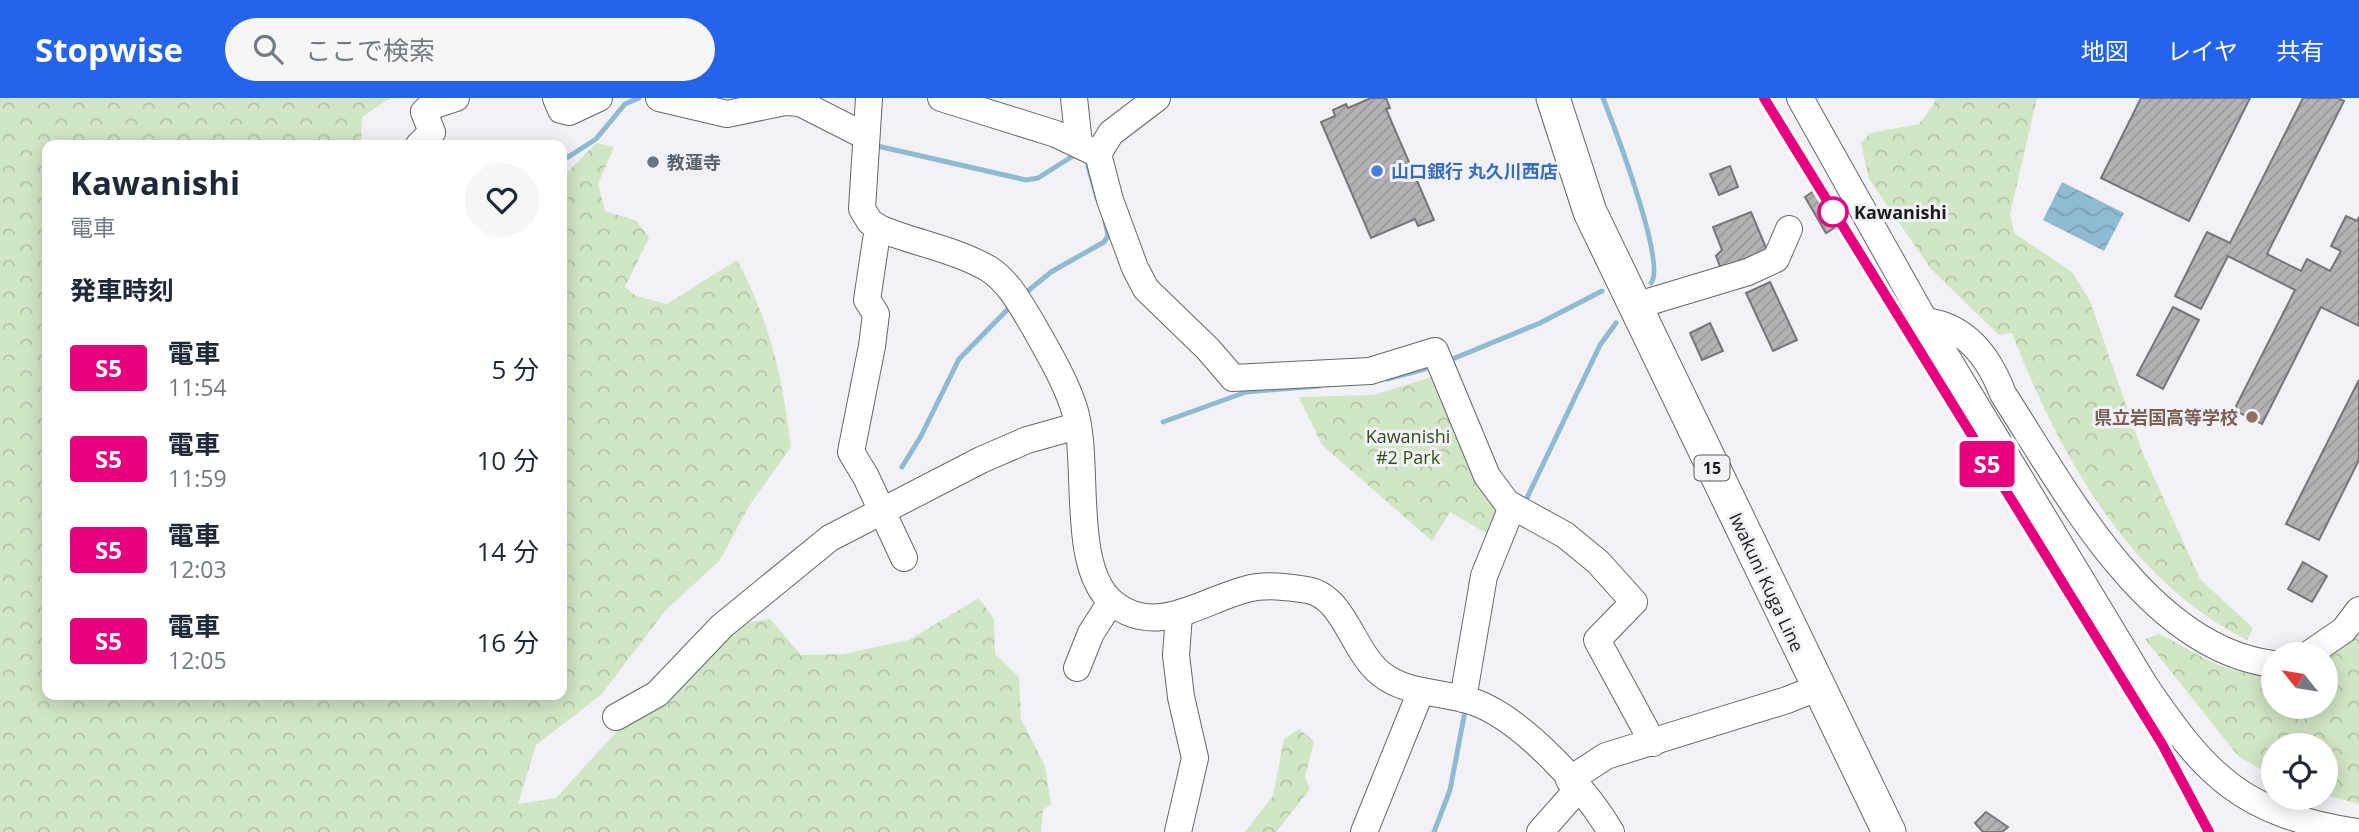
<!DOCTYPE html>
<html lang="ja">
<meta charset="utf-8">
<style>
:root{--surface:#fff;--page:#f6f6f7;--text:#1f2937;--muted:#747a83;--accent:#2563eb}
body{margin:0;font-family:"Open Sans","Noto Sans JP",sans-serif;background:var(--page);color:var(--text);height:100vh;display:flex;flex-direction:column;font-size:26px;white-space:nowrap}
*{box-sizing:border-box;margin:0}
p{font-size:23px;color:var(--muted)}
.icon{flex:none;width:38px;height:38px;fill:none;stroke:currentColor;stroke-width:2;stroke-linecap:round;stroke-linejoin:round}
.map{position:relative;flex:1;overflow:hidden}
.side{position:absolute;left:42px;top:42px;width:525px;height:560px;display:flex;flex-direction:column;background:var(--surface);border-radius:14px;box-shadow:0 4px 18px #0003}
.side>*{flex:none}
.badge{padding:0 14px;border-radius:5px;font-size:24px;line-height:46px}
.needle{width:46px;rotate:300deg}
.buttons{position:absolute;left:2261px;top:544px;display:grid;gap:14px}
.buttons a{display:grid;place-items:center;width:77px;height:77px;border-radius:50%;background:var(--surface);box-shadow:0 4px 18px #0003;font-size:35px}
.map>.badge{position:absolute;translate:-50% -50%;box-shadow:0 0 0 4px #fff}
h2{padding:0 28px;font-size:26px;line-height:63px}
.round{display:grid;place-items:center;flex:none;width:74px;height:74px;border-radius:37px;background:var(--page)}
.overview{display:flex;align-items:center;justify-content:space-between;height:119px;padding:0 28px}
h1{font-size:33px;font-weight:700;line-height:52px}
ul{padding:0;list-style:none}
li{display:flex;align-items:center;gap:21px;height:91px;padding:0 28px}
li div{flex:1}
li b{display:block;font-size:26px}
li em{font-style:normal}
li .badge{min-width:77px;font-weight:700;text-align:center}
header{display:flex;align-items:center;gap:42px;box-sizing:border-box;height:98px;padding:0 35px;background:var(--accent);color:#fff}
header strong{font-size:33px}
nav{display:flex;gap:38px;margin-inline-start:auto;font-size:24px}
.search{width:490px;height:63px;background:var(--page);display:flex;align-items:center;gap:18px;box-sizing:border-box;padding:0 24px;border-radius:38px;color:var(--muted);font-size:26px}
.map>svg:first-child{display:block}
.forest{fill:url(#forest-crowns)}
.water{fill:url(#water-waves)}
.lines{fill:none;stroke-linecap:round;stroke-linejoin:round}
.stream{stroke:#8ebbd2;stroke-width:5}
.building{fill:url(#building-hatch);stroke:#777577;stroke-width:2}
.minor-casing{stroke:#676669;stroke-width:28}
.major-casing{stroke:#676669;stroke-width:35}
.minor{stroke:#fff;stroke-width:26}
.major{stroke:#fff;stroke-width:33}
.rail-casing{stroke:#4e4d4f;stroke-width:8}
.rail{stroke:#f2f1f5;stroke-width:5;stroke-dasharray:16;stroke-linecap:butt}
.line-casing{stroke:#fff;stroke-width:16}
.line{stroke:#e6007e;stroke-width:10}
.worship-dot{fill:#6b7280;stroke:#f2f1f5;stroke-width:2.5}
.shop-dot{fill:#3f7fe0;stroke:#f2f1f5;stroke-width:2.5}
.stop-dot{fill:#fff;stroke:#e6007e;stroke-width:3.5}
.education-dot{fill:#8d6e63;stroke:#f2f1f5;stroke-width:2.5}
.labels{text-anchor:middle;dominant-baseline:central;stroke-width:6;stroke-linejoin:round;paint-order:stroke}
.shield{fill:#f2f1f5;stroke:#5c5a5d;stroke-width:2}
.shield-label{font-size:16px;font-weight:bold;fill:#1b1a1c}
.worship-label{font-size:18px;font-weight:bold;fill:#5b616d;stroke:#f2f1f5;text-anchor:start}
.shop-label{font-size:18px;font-weight:bold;fill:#366cbe;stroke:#f2f1f5;text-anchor:start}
.stop-label{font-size:18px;font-weight:bold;fill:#1b1a1c;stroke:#f2f1f5;text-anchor:start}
.education-label{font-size:18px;font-weight:bold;fill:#785e54;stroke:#f2f1f5;text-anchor:end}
.park-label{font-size:18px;fill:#2f4e19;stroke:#f2f1f5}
.street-label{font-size:18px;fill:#1b1a1c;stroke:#f2f1f5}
</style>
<header>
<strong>Stopwise</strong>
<div class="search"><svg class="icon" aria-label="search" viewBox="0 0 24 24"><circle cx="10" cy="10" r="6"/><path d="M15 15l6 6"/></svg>ここで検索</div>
<nav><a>地図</a><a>レイヤ</a><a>共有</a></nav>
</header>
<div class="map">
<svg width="2359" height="734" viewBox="0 0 2359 734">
<defs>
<pattern id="forest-crowns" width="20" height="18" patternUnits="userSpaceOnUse" patternTransform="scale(1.75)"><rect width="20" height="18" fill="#d1e6c5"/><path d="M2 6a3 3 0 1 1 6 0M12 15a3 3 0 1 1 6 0" fill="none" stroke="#b3c5a9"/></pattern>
<pattern id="water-waves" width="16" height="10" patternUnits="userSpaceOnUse" patternTransform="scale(1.75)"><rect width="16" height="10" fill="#8ebbd2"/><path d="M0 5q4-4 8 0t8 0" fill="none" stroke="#7aa0b4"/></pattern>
<pattern id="building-hatch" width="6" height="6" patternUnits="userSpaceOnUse" patternTransform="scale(1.75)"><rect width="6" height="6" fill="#b5b2b5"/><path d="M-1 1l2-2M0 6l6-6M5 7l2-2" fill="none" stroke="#9b989b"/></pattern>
</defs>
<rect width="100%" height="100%" fill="#f2f1f5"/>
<g class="forest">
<path d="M0,0h390l-28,19 -1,28h-314v550h515v-517l34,-35 18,4 -16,37 7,27 32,10 12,17 -24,49 11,9 31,8 70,-44c34,65 45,115 54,187l-42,59 -29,54 -55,51 -64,84 -65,50 -18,59 38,-6 63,-69 70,-49 49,-56 32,-5 31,36 43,-1 65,-14 70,-42 15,21 1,35 24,23 2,42 24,47 6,39 -8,4 -2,23h-1041z"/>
<path d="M1935,0h102l-27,116 4,19 58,39 18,29 52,150 58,128 53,49 -6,12c-119,-59 -189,-188 -235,-307l-13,2 -68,-66 -62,-90 -8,-36 9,-10 49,-9 15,-20z"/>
<polygon points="1442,276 1500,408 1491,438 1450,414 1432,443 1322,347 1299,299 1373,297"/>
<path d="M2359,529v177l-33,-9v-49h-53v30l-34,-19 -94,-118 14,-5c40,19 68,45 114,39v34h53v-51l20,-11z"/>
<polygon points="1299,631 1314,643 1305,679 1310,691 1276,734 1245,734 1273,698 1284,641"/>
</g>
<polygon class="water" points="2062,84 2124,115 2104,153 2043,122"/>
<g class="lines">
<g class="stream">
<path d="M1603,0c11,28 64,167 48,185"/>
<polyline points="873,47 1026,82 1038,80 1076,56"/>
<polyline points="562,63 596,41 625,6 639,0"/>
<polyline points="1088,68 1097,100"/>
<polyline points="1023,197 1051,174 1104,144 1108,138 1105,123"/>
<polyline points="1450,262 1540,225 1602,193"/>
<polyline points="1387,281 1425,271"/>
<polyline points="1163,324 1246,294 1319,288"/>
<polyline points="902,369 921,338 959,261 1011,208"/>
<polyline points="1524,406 1600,247 1616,225"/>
<polyline points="63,598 63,597"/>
<polyline points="1434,734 1450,692 1466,608"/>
</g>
</g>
<g class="building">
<polygon points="1371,0 1386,0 1390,10 1386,11 1434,122 1418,128 1415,121 1371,140 1321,24 1335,18 1333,12 1346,6 1348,10"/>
<polygon points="2141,0 2250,0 2189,123 2101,80"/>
<polygon points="2303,0 2338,0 2344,3 2267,156 2301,173 2307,161 2330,173 2341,153 2331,148 2346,118 2357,123 2359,119 2359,228 2321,209 2262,326 2234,312 2295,192 2228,158 2201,211 2175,198 2207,134 2230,145"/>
<polygon points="1730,68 1738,89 1719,97 1710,76"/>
<polygon points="1814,93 1836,129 1826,135 1805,99"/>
<polygon points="1751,114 1767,152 1721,171 1716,158 1722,152 1713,129"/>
<polygon points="1770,184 1797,242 1773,253 1746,195"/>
<polygon points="2173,209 2199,222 2163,291 2137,277"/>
<polygon points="1710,225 1723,253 1702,262 1690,235"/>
<polygon points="2359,282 2359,362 2319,442 2286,426"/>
<polygon points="2303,464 2327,478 2312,504 2288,491"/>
<polygon points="1986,714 2008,729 2002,734 1983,734 1975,725"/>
</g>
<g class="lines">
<defs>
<g id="minor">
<polyline points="556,0 561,12 569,14 599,0"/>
<polyline points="659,0 727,16 785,4 800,5 865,38"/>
<path d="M869,0l-7,111 8,13 11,7c34,14 76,21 108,40 20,13 32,36 44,56 14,25 32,55 41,83 17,52 -5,159 39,195 43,35 90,-3 134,-14 19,-5 41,-2 60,1 37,6 45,60 73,83 26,22 63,18 94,29 48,17 111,86 137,130"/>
<polyline points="941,0 1056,36 1098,56"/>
<polyline points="1074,0 1079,46"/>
<polyline points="1157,0 1111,35 1098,56 1110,102 1135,170 1146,191 1208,251 1233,280 1370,273 1435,253 1487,378 1507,405 1565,437 1598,464 1634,504 1597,542 1653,645"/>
<path d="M1800,0l125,223 219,363c63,93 98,130 213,148"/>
<polyline points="419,47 432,34 424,14 429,9 456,0"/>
<polyline points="881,131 876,142 867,202 876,216 872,248 851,354 866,379 904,460"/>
<polyline points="1635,208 1748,174 1776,161 1789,131"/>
<path d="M1925,223c41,5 64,36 78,73 63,97 144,254 270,270"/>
<polyline points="2309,556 2344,532 2359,512"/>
<polyline points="1077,570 1091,535 1111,504"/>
<polyline points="1463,601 1484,478 1512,409"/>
<polyline points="616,619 657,596 722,528 830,440 981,362 1027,342 1077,328"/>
<polyline points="1569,682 1606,658 1787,602 1817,590"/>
<polyline points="1178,734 1195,660 1181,599 1176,557 1179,517"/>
<polyline points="1364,734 1421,593"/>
<polyline points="1540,734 1578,691"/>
</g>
<polyline id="major" points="1553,0 1590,114 1889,734"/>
</defs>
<use href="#minor" class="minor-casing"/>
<use href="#major" class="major-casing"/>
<use href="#minor" class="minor"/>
<use href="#major" class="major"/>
<defs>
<polyline id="rail" points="1764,0 2162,646 2209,734"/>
</defs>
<use href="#rail" class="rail-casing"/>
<use href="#rail" class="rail"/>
</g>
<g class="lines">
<defs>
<polyline id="line" points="1764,0 2162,646 2209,734"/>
</defs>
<use href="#line" class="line-casing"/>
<use href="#line" class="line"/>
</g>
<circle class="worship-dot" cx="653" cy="64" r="7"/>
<circle class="shop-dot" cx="1377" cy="73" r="7"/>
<circle class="stop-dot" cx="1833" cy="114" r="14"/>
<circle class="education-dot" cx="2252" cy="319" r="7"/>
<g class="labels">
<rect class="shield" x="1694.5" y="357.5" width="35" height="25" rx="5"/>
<g class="shield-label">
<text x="1712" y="370">15</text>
</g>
<g class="worship-label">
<text x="667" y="64">教蓮寺</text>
</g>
<g class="shop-label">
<text x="1391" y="73">山口銀行 丸久川西店</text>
</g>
<g class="stop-label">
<text x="1854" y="114">Kawanishi</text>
</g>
<g class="education-label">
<text x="2238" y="319">県立岩国高等学校</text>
</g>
<g class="park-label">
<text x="1408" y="338">Kawanishi<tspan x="1408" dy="21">#2 Park</tspan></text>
</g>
<g class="street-label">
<text transform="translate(1767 484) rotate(65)">Iwakuni Kuga Line</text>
</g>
</g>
</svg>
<div class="buttons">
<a><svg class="needle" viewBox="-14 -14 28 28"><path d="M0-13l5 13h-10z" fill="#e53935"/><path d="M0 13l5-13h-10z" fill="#747a83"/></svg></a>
<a><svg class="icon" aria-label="locate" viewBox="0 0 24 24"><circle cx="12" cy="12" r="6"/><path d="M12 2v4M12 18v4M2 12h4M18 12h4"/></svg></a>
</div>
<b class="badge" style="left:1987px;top:366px;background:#e6007e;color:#fff">S5</b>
<section class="side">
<div class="overview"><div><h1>Kawanishi</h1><p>電車</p></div><a class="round"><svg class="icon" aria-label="heart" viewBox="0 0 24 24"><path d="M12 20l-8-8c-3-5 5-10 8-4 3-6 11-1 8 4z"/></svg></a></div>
<h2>発車時刻</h2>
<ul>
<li><span class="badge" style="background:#e6007e;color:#fff">S5</span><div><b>電車</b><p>11:54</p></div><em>5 分</em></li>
<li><span class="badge" style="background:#e6007e;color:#fff">S5</span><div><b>電車</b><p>11:59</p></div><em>10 分</em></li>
<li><span class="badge" style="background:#e6007e;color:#fff">S5</span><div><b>電車</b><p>12:03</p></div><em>14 分</em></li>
<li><span class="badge" style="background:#e6007e;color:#fff">S5</span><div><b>電車</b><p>12:05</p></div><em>16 分</em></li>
</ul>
</section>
</div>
